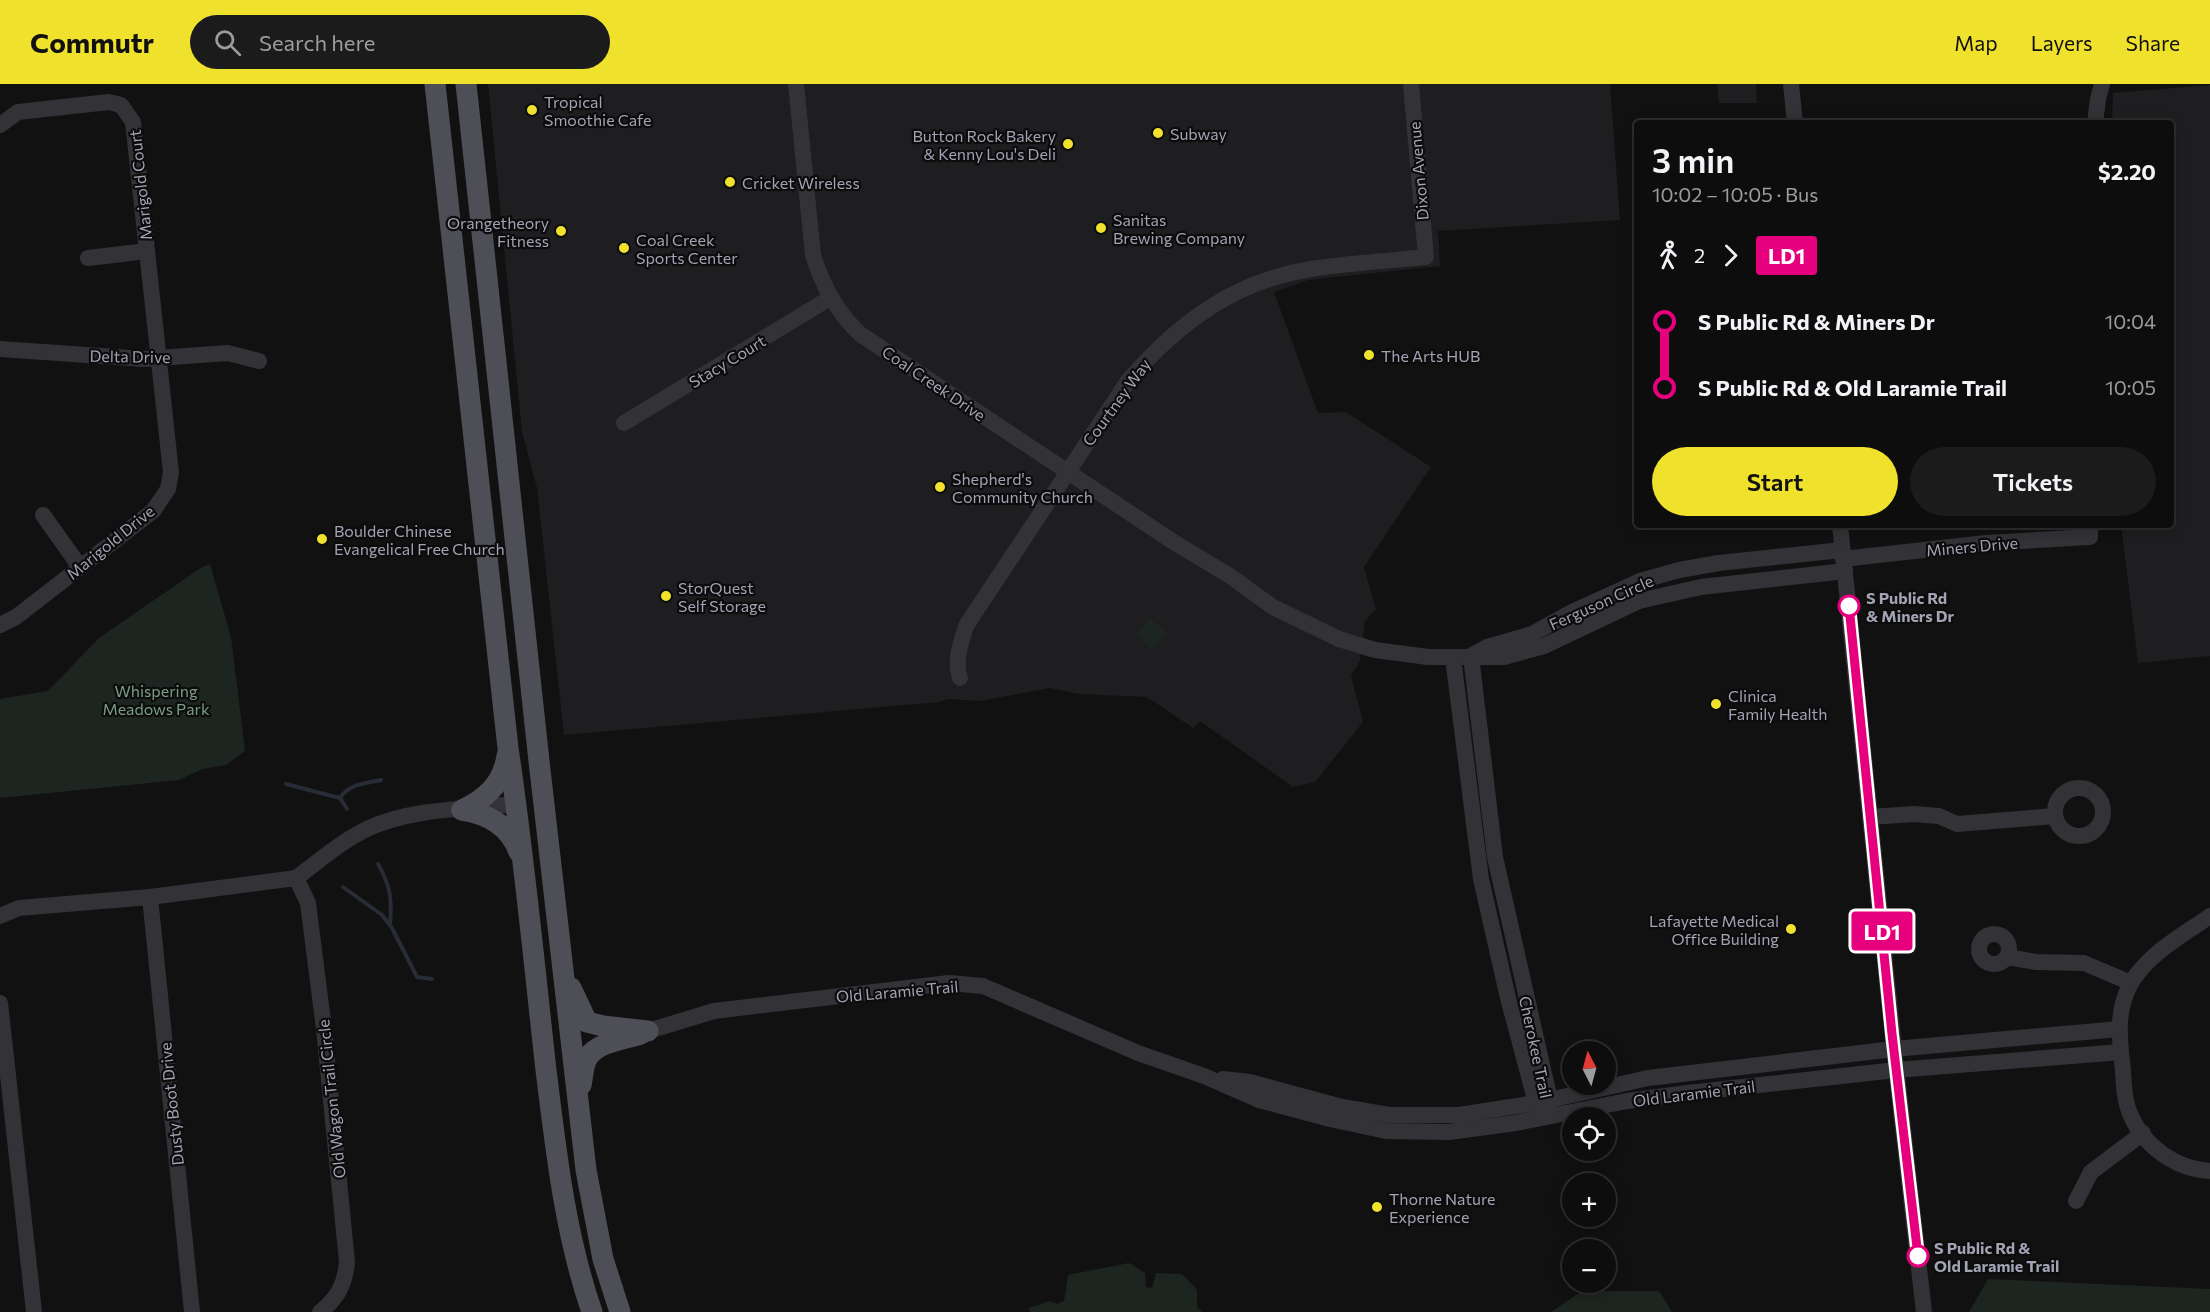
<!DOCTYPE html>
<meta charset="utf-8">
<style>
:root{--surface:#0d0d0e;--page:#1b1b1c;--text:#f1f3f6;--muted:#9a9c9e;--line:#2d2d2e;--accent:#efe12c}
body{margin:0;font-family:Commissioner,sans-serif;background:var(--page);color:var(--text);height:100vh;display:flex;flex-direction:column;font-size:22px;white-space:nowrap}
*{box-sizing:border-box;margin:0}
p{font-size:20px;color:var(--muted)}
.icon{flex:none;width:33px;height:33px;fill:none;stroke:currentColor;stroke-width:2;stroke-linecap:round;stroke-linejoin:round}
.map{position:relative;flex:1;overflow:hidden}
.sheet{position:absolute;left:1634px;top:36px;width:540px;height:408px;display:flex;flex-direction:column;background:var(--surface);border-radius:6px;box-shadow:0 3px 15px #0003,0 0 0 2px var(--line)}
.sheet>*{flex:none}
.badge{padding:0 12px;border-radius:4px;font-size:21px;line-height:39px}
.needle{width:39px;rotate:354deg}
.tools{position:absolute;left:1562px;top:957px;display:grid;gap:12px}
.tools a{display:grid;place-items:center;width:54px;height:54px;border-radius:50%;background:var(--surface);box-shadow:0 3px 15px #0003,0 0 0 2px var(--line);font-size:30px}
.map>.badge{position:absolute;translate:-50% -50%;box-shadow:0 0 0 3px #fff}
.legs{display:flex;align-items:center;gap:9px;height:66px;padding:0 18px;font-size:20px}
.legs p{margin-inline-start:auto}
.head{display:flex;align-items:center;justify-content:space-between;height:102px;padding:0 18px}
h1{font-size:33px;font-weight:600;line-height:45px}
.button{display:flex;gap:12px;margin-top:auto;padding:12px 18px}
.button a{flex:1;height:69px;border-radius:36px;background:var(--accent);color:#111;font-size:24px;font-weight:600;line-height:69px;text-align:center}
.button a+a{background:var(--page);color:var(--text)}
ul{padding:0 18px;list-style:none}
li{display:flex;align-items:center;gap:21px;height:66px;font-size:22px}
li i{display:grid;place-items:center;width:9px;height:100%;margin:0 8px;background:currentColor}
li i::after{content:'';width:15px;height:15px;margin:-8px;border:4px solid;border-radius:50%;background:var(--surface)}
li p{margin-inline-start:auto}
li:first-child i{background:linear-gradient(#0000 50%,currentColor 0)}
li:last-child i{background:linear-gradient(currentColor 50%,#0000 0)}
header{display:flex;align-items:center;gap:36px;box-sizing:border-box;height:84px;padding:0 30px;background:var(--accent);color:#111}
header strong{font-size:28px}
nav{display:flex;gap:33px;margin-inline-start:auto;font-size:21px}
.search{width:420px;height:54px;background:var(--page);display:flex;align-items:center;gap:15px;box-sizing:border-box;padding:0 21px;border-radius:33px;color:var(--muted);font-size:22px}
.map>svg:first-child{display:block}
.built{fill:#1e1d1f}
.green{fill:#1d2520}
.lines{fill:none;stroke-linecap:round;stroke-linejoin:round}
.stream{stroke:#282c36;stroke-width:4}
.minor{stroke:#333237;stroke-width:16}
.major{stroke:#4e4e56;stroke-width:21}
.line-1-casing{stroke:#fff;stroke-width:14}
.line-1{stroke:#e6007e;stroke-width:9}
.poi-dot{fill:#efe12c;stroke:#0c0c0d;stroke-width:2}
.stop-1-dot{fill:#fff;stroke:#e6007e;stroke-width:3}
.labels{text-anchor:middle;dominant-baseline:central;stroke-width:4.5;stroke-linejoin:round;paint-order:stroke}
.poi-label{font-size:16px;fill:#a2a3b3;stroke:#0c0c0d;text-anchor:start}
.street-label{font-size:16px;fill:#a2a3b3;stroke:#0c0c0d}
.stop-label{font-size:16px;font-weight:bold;fill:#a2a3b3;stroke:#0c0c0d;text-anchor:start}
.park-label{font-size:16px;fill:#799e85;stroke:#0c0c0d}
</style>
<header>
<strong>Commutr</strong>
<div class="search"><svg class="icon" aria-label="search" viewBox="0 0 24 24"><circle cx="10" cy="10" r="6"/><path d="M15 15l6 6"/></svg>Search here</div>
<nav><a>Map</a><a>Layers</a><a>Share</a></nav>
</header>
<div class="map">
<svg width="2210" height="1228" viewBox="0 0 2210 1228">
<rect width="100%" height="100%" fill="#111112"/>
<g class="built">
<polygon points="488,0 1610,0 1620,136 1438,147 1440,182 1308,196 1274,208 1318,329 1346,328 1431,383 1364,483 1376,525 1365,537 1360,577 1351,592 1363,638 1315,698 1293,703 1200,637 1193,644 1147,613 1080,610 1049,604 981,617 948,615 940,618 564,651 537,404 522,348"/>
<polygon points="1717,0 1756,0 1757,19 1719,19"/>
<polygon points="2210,1 2210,572 2138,579 2121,441 2170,441 2170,39 2112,39 2113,9"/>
</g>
<g class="green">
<polygon points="210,480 231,553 245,667 226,681 202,685 179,696 0,714 0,615 48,607 99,554 202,483"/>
<polygon points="1150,534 1167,549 1152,566 1136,550"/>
<polygon points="1129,1179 1145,1189 1146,1203 1152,1204 1156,1189 1182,1190 1197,1206 1197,1223 1202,1228 1030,1228 1029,1224 1050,1217 1057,1220 1064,1217 1068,1191"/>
<polygon points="1988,1195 2210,1205 2210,1228 1969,1228"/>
<polygon points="1582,1207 1659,1207 1672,1228 1551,1228"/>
</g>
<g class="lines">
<g class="stream">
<polyline points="286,700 340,714 347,725"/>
<path d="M340,714c9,-14 26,-15 41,-18"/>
<path d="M378,780c13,23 14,35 12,61"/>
<polyline points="343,803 382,831 392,844 417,893 432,895"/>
</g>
<g class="minor">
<path d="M796,0l17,171c10,31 23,56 47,79l312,207 58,35 43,31 66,32 36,11 53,7h76l40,-11 95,-45 62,-14 144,-16"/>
<polyline points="1791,0 1795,39"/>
<polyline points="2095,39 2098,15 2102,0"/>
<polyline points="0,41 18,28 109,18 121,21 133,38 171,388 168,405 153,427 16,533 0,541"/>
<polyline points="88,174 147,167"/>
<polyline points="0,265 144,275 228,269 259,277"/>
<polyline points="624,339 830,214"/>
<polyline points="43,431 80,483"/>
<polyline points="1840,441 1894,965 1924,1228"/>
<polyline points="1843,475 1986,459 2090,453 2090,441"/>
<polyline points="1471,572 1495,773 1550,1016 1548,1025"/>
<polyline points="1471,572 1487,563 1532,550 1572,528 1640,497 1679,486 1719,479 1842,466"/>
<polyline points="1453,574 1481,795 1508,914 1536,1019 1543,1027"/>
<path d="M960,594c-6,-17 1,-36 6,-52l162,-245c49,-57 106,-100 183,-112 38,-6 77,-8 115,-12l-15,-173"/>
<circle cx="2079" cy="728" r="24"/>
<polyline points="1870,733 1914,730 1939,732 1957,740 2055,732"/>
<path d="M296,794c23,-17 47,-38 73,-50 44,-20 100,-19 147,-24"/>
<polyline points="150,813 192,1228"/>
<path d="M0,832l19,-8 131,-11 146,-19 12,25 16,126 23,233c-2,22 -9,36 -27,50"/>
<path d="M2210,832c-27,19 -64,39 -80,69 -13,24 -11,50 -8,76 2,18 1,38 9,55 14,31 45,53 79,55"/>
<circle cx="1994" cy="865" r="15"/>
<polyline points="2007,873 2036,878 2084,879 2131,899"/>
<polyline points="0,919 34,1228"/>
<polyline points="648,947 714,927 949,899 983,902 1138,969 1204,992 1259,1016 1330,1035 1386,1047 1449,1048 1516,1039 1627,1017 1688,1009 1896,986 2121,968"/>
<polyline points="1223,995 1250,998 1342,1023 1389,1031 1459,1031 1536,1019 1648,994 1894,965 2119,945"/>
<polyline points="2076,1117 2091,1088 2143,1049"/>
</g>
<g class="major">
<path d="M435,0l73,664c16,107 26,215 38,322 10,81 19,164 46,242"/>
<polyline points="466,0 539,677 586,1086 603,1175 620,1228"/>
<path d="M462,726c26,4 48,16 57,42"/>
<path d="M462,726c24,-11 41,-27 45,-54"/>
<polyline points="571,904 587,938 603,942 648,947"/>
<path d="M581,1001c2,-8 2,-21 7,-28 10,-15 37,-18 53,-23"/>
</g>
</g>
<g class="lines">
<defs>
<polyline id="line-1" points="1849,522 1892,950 1918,1172"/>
</defs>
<use href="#line-1" class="line-1-casing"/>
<use href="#line-1" class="line-1"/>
</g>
<g class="poi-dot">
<circle cx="532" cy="26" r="6"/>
<circle cx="1158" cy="49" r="6"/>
<circle cx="1068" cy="60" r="6"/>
<circle cx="730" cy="98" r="6"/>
<circle cx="1101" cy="144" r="6"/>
<circle cx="561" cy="147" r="6"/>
<circle cx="624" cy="164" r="6"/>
<circle cx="1369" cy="271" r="6"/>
<circle cx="940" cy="403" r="6"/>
<circle cx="322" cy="455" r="6"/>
<circle cx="666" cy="512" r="6"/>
<circle cx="1716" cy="620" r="6"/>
<circle cx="1791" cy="845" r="6"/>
<circle cx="1377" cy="1123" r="6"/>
</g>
<g class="stop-1-dot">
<circle cx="1849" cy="522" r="10"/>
<circle cx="1918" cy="1172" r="10"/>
</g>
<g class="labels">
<g class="poi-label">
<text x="544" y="17">Tropical<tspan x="544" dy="18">Smoothie Cafe</tspan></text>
<text x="1170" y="49">Subway</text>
<text x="1056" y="51" text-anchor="end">Button Rock Bakery<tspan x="1056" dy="18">&amp; Kenny Lou's Deli</tspan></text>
<text x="742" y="98">Cricket Wireless</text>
<text x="1113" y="135">Sanitas<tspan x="1113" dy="18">Brewing Company</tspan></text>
<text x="549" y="138" text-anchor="end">Orangetheory<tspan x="549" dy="18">Fitness</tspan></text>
<text x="636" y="155">Coal Creek<tspan x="636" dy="18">Sports Center</tspan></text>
<text x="1381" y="271">The Arts HUB</text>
<text x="952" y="394">Shepherd's<tspan x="952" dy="18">Community Church</tspan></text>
<text x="334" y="446">Boulder Chinese<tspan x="334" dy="18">Evangelical Free Church</tspan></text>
<text x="678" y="503">StorQuest<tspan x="678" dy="18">Self Storage</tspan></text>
<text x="1728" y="611">Clinica<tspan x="1728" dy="18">Family Health</tspan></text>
<text x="1779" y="836" text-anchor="end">Lafayette Medical<tspan x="1779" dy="18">Office Building</tspan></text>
<text x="1389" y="1114">Thorne Nature<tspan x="1389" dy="18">Experience</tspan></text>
</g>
<g class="street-label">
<text transform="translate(1418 87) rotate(-95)">Dixon Avenue</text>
<text transform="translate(140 101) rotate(-96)">Marigold Court</text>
<text transform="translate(130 272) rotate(1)">Delta Drive</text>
<text transform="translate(727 277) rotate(-31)">Stacy Court</text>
<text transform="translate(934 299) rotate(34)">Coal Creek Drive</text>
<text transform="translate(1116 318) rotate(-54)">Courtney Way</text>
<text transform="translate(110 458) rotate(-39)">Marigold Drive</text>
<text transform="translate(1972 462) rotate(-5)">Miners Drive</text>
<text transform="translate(1601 518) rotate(-24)">Ferguson Circle</text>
<text transform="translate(897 907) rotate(-5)">Old Laramie Trail</text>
<text transform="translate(1536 963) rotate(78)">Cherokee Trail</text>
<text transform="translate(1694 1009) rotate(-7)">Old Laramie Trail</text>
<text transform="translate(331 1015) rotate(-96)">Old Wagon Trail Circle</text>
<text transform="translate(171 1020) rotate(-96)">Dusty Boot Drive</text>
</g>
<g class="stop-label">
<text x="1866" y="513">S Public Rd<tspan x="1866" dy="18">&amp; Miners Dr</tspan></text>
<text x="1934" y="1163">S Public Rd &amp;<tspan x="1934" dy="18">Old Laramie Trail</tspan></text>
</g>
<g class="park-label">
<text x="156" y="606">Whispering<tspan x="156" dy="18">Meadows Park</tspan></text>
</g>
</g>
</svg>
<div class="tools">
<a><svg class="needle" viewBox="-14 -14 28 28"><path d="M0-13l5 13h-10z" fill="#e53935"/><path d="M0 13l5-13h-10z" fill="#9a9c9e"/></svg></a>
<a><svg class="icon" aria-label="locate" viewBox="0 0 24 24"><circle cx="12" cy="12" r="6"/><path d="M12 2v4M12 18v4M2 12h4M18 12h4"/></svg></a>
<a>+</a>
<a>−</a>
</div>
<b class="badge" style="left:1882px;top:847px;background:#e6007e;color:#fff">LD1</b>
<section class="sheet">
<div class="head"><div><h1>3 min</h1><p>10:02 – 10:05 · Bus</p></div><b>$2.20</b></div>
<div class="legs"><svg class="icon" aria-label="walk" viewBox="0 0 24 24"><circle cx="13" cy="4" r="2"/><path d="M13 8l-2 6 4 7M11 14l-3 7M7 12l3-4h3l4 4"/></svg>2<svg class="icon" aria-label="forward" viewBox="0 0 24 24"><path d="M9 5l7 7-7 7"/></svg><b class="badge" style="background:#e6007e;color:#fff">LD1</b></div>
<ul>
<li><i style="color:#e6007e"></i><b>S Public Rd &amp; Miners Dr</b><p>10:04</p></li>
<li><i style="color:#e6007e"></i><b>S Public Rd &amp; Old Laramie Trail</b><p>10:05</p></li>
</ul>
<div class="button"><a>Start</a><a>Tickets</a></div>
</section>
</div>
